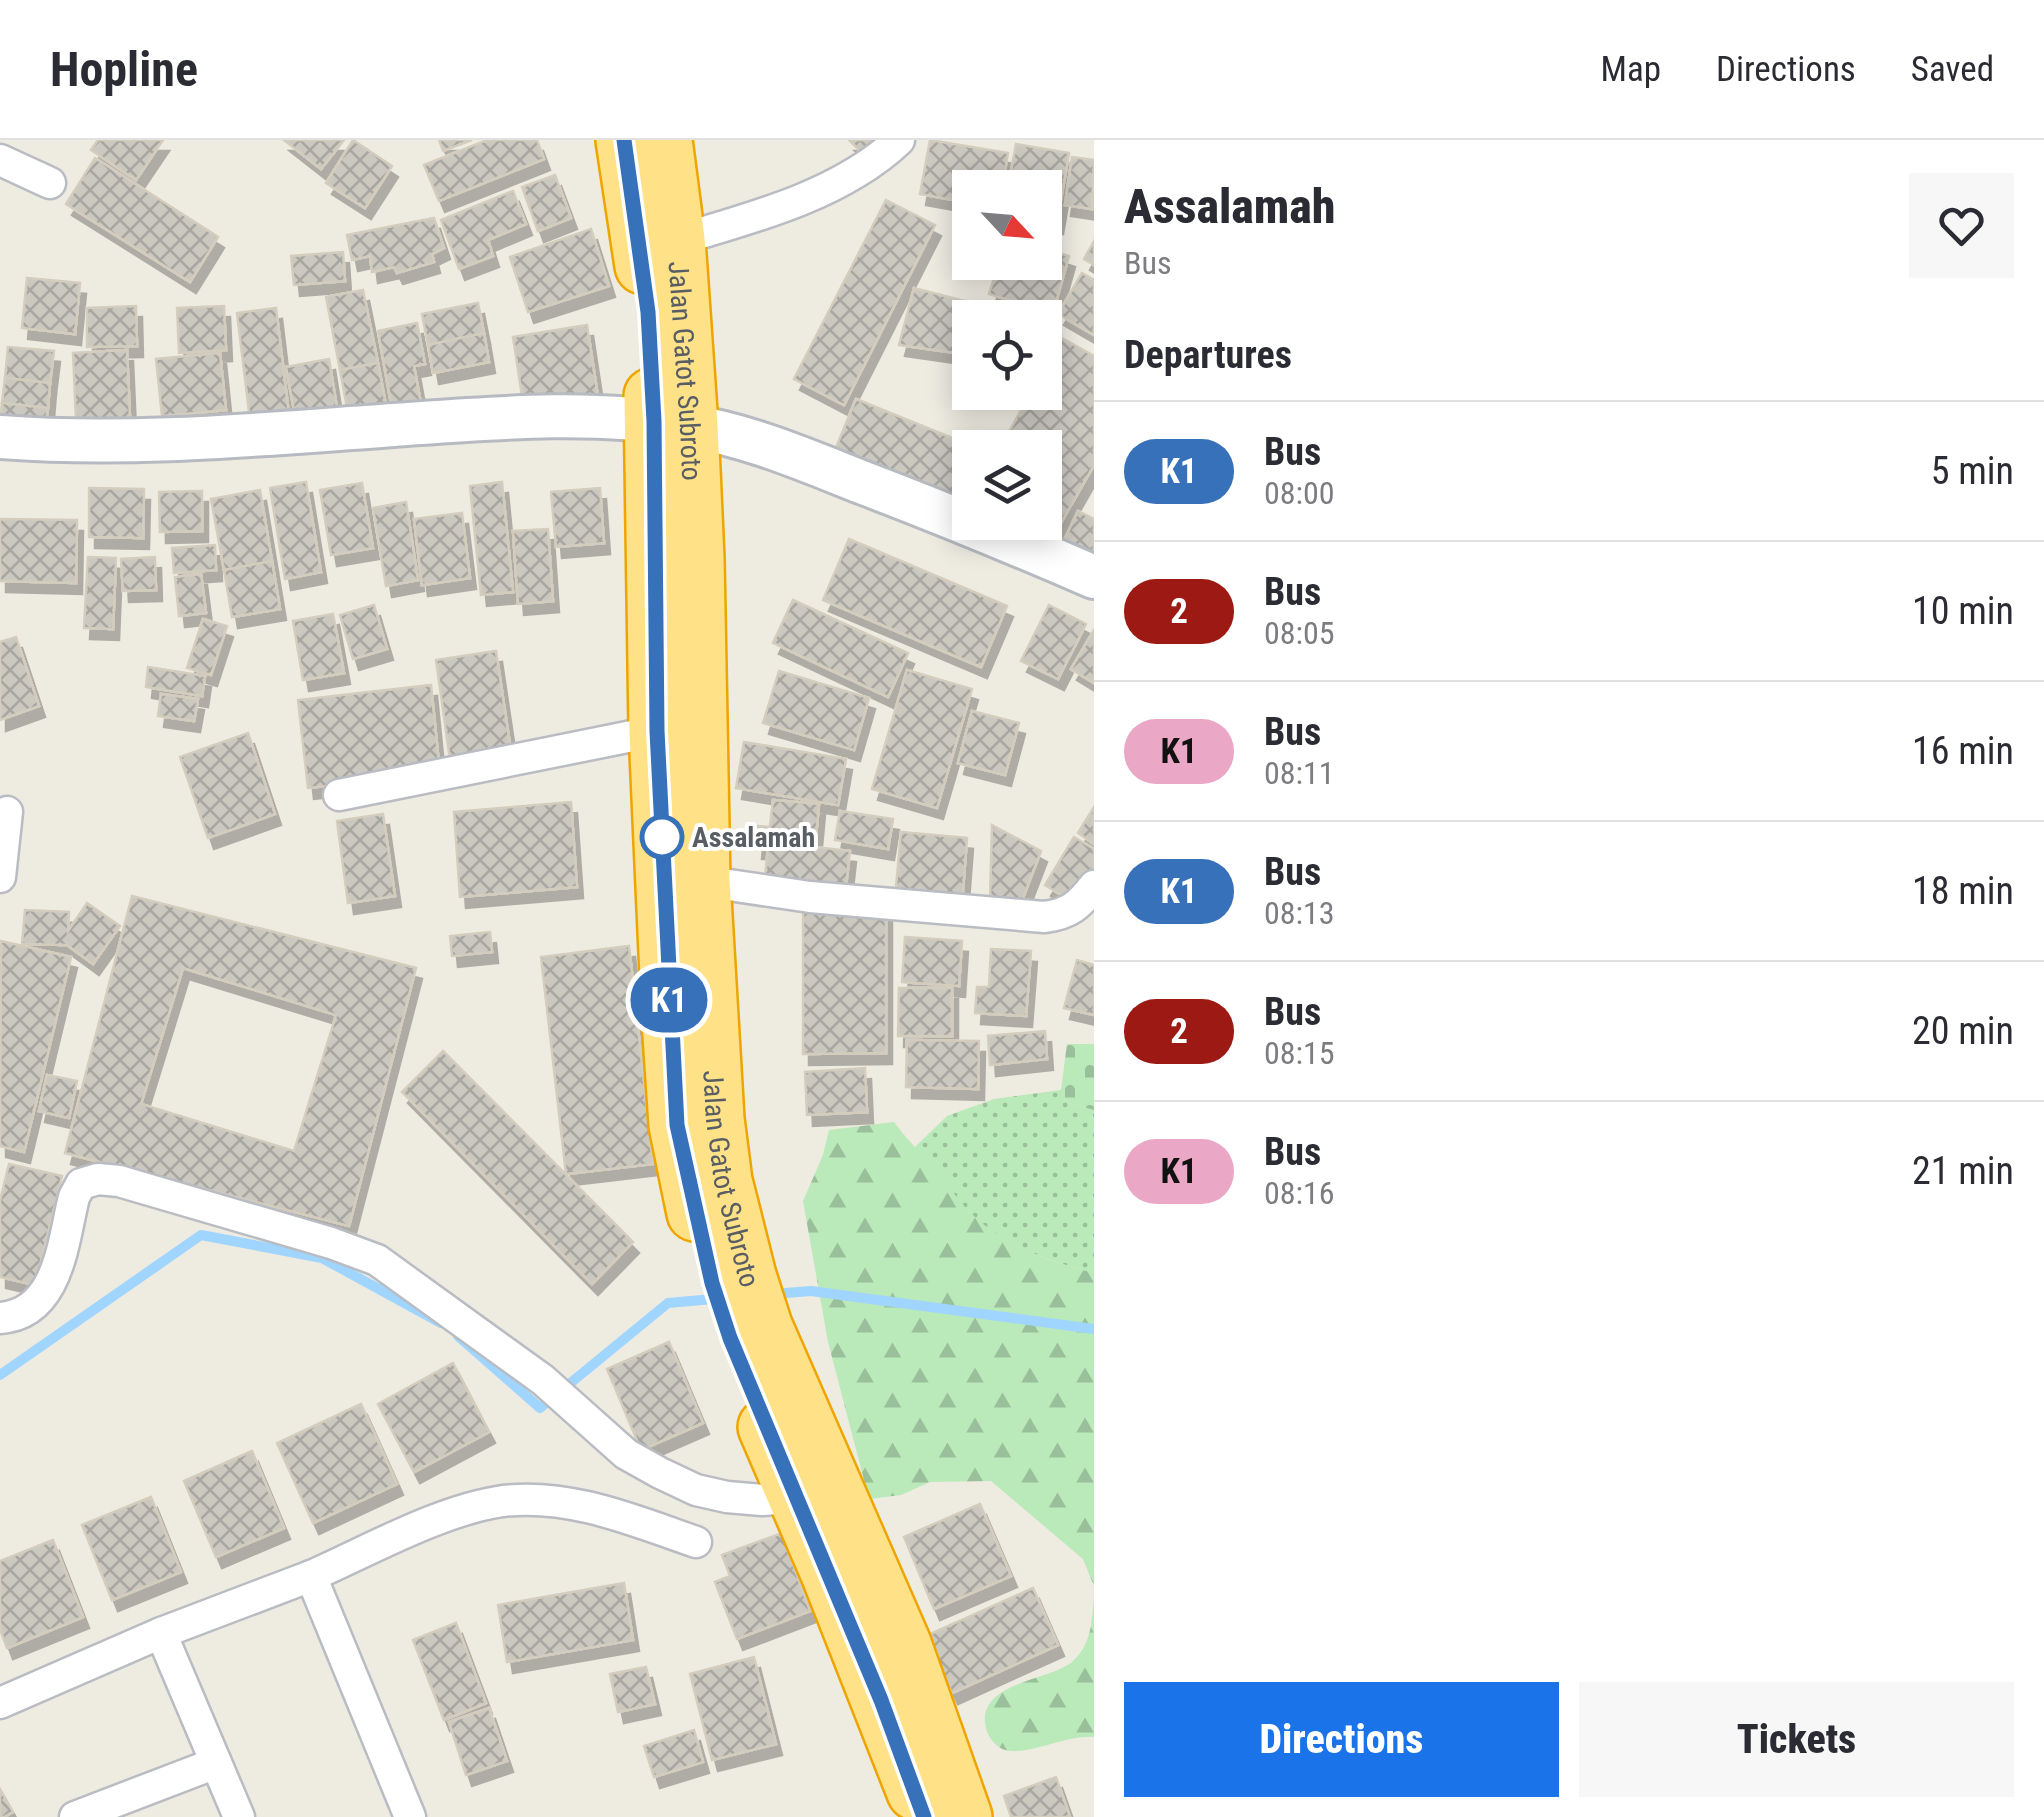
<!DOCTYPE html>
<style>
:root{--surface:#fff;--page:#f7f7f7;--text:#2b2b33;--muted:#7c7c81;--line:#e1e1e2;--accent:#1a73e8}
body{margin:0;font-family:"Roboto Condensed",sans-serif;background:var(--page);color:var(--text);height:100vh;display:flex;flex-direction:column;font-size:38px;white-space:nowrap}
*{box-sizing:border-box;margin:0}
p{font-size:32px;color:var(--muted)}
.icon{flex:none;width:55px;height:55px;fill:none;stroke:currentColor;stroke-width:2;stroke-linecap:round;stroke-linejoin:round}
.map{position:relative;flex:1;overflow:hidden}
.side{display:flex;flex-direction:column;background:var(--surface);width:950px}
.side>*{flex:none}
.badge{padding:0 20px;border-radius:32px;font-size:35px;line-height:65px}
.needle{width:65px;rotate:116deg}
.fabs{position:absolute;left:952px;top:30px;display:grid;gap:20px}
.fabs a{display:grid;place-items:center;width:110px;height:110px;border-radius:0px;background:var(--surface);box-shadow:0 5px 25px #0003;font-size:50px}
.map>.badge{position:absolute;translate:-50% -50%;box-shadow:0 0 0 5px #fff}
h2{padding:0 30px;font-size:38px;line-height:90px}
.round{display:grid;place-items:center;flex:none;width:105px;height:105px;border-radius:0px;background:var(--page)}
.headline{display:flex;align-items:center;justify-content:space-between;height:170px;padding:0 30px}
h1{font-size:48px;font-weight:800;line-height:75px}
.cta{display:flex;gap:20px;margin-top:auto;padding:20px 30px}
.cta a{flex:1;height:115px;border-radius:0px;background:var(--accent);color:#fff;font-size:40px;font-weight:800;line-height:115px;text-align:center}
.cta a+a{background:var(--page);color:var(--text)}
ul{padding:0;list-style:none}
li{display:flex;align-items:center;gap:30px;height:140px;padding:0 30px;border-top:2px solid var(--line)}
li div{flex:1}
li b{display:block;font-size:38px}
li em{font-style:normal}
li .badge{min-width:110px;font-weight:700;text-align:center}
header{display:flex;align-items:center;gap:60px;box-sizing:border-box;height:140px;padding:0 50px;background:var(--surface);border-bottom:2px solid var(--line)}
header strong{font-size:48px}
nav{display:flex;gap:55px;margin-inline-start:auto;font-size:35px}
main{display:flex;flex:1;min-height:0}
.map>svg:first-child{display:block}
.grass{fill:url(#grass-dots)}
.forest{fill:url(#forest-firs)}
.cemetery{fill:url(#cemetery-stones)}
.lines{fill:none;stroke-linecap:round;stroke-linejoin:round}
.stream{stroke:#a0d5ff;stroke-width:10}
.building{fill:url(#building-cross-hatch);stroke:#d4cdbe;stroke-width:2.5;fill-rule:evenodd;filter:url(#shadow)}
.street-casing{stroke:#b9bcc2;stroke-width:35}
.secondary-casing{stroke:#b7bbc1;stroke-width:48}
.highway-casing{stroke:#efa500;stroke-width:60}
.street{stroke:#fff;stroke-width:30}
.secondary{stroke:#fff;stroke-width:42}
.highway{stroke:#ffe187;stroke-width:55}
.line-casing{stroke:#fff;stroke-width:22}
.line{stroke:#3671b9;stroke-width:15}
.stop-dot{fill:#fff;stroke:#3671b9;stroke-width:5}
.labels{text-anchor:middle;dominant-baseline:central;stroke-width:8;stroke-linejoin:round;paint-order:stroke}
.street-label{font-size:28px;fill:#595e64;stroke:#fff}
.stop-label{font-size:28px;font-weight:bold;fill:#595e64;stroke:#fff;text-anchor:start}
</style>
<header>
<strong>Hopline</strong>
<nav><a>Map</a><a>Directions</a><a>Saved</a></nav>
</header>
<main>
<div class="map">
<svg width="1094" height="1677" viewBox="0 0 1094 1677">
<defs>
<pattern id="grass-dots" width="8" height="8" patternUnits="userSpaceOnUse" patternTransform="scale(2.5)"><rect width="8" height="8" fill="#bae9ba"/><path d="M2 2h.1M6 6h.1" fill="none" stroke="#9ac09b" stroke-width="1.8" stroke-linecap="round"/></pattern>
<pattern id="forest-firs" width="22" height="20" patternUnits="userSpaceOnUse" patternTransform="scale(2.5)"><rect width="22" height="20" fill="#bae9ba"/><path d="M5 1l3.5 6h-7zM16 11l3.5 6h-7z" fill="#9ac09b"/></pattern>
<pattern id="cemetery-stones" width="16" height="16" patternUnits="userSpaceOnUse" patternTransform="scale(2.5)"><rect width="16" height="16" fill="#bae9ba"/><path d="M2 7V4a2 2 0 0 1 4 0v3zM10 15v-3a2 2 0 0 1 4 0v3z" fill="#9ac09b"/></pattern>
<pattern id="building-cross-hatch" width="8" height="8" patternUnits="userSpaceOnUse" patternTransform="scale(2.5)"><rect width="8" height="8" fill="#cbc8c0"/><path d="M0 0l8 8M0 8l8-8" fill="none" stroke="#a8a6a0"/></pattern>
<filter id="shadow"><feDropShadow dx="6" dy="11" stdDeviation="0" flood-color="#0004"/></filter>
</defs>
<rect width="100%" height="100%" fill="#eeebe1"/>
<path class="grass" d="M1061,950l7,13 26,7v163c-42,-11 -86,-26 -119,-55 -23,-21 -39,-48 -62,-69l34,-33 47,-17z"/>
<g class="forest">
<path d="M894,982c13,18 27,31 41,47 14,15 24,34 40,48 32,30 77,45 119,56v313l-11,-27 -92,-78 -61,1 -29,13 -32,4 -41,-157 -25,-141 20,-46 6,-25z"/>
<path d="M1094,1456v141c-27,-2 -59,16 -84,14 -11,-1 -19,-10 -23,-19 -16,-51 63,-50 86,-71 19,-17 19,-42 21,-65z"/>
</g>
<polygon class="cemetery" points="1067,904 1094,904 1094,970 1068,963 1061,950"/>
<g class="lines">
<g class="stream">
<polyline points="773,1154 811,1151 1094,1189"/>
<polyline points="458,1196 540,1268 668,1163 736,1157"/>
<polyline points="0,1235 201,1095 322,1118 441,1183"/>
</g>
</g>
<g class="building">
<polygon points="98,0 163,0 136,40 91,10"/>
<polygon points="284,0 344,0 321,29"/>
<polygon points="353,0 392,26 365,68 326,43"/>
<polygon points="439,0 472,0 443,11"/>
<polygon points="487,0 537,0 544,19 439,61 424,25"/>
<polygon points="849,0 877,0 863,14"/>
<polygon points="930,0 1008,13 1002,48 970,48 970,63 920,54"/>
<polygon points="1016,4 1069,13 1057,83 1045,81 1045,48 1008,48"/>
<polygon points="1072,17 1094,20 1092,69 1065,65"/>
<polygon points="95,18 218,97 190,142 66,64"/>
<polygon points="555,35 571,78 538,91 522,47"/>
<polygon points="513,51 526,84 488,100 493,116 459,129 441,80"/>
<polygon points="886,60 935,85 844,265 794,239"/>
<polygon points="434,78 444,108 432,114 434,122 397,133 394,127 372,132 370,116 352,120 347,95"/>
<polygon points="591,89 609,146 528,172 510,117"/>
<polygon points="1094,101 1094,125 1084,119"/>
<polygon points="1045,108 1069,116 1053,173 989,154 999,122 1045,122"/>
<polygon points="343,112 345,141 294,145 291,116"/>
<polygon points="1082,133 1094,140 1094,195 1058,174"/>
<polygon points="27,138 80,143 75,194 22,188"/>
<polygon points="914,148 1030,178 970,178 970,215 899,205"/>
<polygon points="363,150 378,223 340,230 326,157"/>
<polygon points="478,163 484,193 428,205 422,174"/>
<polygon points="136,166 137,206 87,207 87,168"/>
<polygon points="224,166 226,210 179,213 177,168"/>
<polygon points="276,168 289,275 250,280 237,173"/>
<polygon points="1045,181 1055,184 1045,211"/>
<polygon points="417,183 425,224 414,226 421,264 392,269 378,191"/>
<polygon points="587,185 598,257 524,269 513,197"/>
<polygon points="484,193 489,222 433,233 428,205"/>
<polygon points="1062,198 1094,216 1094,325 1050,402 1016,382 1045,382 1045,308 1000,308 1031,252 1045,252 1045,229"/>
<polygon points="8,207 54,211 50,243 5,238"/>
<polygon points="127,210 130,278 76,281 73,213"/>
<polygon points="220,213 226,270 162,276 156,219"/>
<polygon points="329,219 337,268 295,276 286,227"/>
<polygon points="378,223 388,276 350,284 340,230"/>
<polygon points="5,238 50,243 48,268 2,263"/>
<polygon points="856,259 977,308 970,308 970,364 835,310"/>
<polygon points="2,263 48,268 44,296 0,282"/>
<polygon points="306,342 321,432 285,439 270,348"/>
<polygon points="502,342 513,452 481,455 470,346"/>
<polygon points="362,343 373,408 331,415 320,350"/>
<polygon points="89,348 144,349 143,398 89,397"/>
<polygon points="600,348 604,403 556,407 551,352"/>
<polygon points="260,350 272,421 224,430 211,359"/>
<polygon points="202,351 202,391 160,392 159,352"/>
<polygon points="406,362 418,440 386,446 373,368"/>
<polygon points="1078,371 1094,379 1094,423 1061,407"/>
<polygon points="462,373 470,438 422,445 414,379"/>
<polygon points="0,379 77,380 76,443 0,441"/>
<polygon points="548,389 553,461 518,464 513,391"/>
<polygon points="849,399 1007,466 981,527 823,460"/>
<polygon points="215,405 216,430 174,433 172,408"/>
<polygon points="88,417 116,418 113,489 84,488"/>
<polygon points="155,417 156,450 123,451 121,419"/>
<polygon points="272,421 280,469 232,477 224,430"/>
<polygon points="201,434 206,473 179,476 175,437"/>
<polygon points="793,460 908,513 888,557 773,503"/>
<polygon points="374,465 387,509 353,519 340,475"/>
<polygon points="1049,465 1086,484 1058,539 1021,521"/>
<polygon points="333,474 344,533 303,540 293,481"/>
<polygon points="203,479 227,486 211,535 187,528"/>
<polygon points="1094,490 1094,543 1071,529"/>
<polygon points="16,497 39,566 0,580 0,502"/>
<polygon points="496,511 512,618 451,627 436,520"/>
<polygon points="148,527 205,536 202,556 146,547"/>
<polygon points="907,530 972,549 937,668 872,649"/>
<polygon points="779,531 869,558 854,610 763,583"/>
<polygon points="431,545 440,634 308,648 298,560"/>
<polygon points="161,554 198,559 194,581 158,576"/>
<polygon points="972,571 1019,583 1005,635 958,623"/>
<polygon points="248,593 275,674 208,698 180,617"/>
<polygon points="744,602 846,619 838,665 736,648"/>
<polygon points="773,660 819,664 815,707 850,711 845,755 764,746 768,708 756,708 758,686 770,687"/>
<polygon points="571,662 577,747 460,757 454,672"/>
<polygon points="1094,667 1094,704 1078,693"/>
<polygon points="840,671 893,679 888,709 835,700"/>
<polygon points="383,674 395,756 348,763 337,681"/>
<polygon points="992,685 1041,711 1018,771 990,760"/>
<polygon points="901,692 967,698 962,763 895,758"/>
<polygon points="1074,697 1094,709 1094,725 1073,762 1045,745"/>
<path d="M132,756l284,72 -67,258 -284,-73zM183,828l153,47 -42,136 -153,-47z"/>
<polygon points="87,763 120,786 93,824 67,805 22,804 25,770 69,772 68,791"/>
<polygon points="803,769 886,769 886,913 803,914"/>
<polygon points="490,792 492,812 452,816 450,796"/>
<polygon points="905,797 962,801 959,846 902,842"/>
<polygon points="1,801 71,817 24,1012 0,1006"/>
<polygon points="629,806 653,1024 566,1034 541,817"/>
<polygon points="991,809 1031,811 1026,876 975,873 977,847 989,847"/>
<polygon points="1077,820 1094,825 1094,875 1064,868"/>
<polygon points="899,848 952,848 952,896 898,896"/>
<polygon points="1045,891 1047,919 990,925 988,896"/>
<polygon points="907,900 979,901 978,949 906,947"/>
<polygon points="443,911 633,1102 592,1144 402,952"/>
<polygon points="865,928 867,972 807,975 805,932"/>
<polygon points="47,935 77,941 69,978 39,971"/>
<polygon points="9,1024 62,1036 35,1145 0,1137 0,1061"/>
<polygon points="669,1202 703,1283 641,1310 607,1229"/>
<polygon points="453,1223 489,1292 414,1332 378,1264"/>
<polygon points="361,1264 397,1344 313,1383 277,1303"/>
<polygon points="252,1311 284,1388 216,1417 184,1341"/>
<polygon points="151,1357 181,1432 112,1460 82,1385"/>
<polygon points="980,1364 1011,1436 934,1469 904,1397"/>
<polygon points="782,1393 810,1471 737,1499 715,1442 730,1436 722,1415"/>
<polygon points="53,1400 83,1477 7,1508 0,1489 0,1421"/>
<polygon points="624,1443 633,1500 507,1522 498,1465"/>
<polygon points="1033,1448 1058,1505 952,1553 926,1496"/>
<polygon points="456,1483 486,1563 444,1580 413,1500"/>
<polygon points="754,1517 776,1604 712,1620 690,1534"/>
<polygon points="646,1527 655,1564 618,1572 610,1534"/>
<polygon points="489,1568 507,1621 466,1635 449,1582"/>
<polygon points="694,1590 703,1622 654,1637 644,1606"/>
<polygon points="1056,1637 1070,1677 1011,1677 1004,1656"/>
<polygon points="0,1649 13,1672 4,1677 0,1677"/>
</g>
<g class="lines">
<defs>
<g id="street">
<polyline points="0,20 50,43"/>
<path d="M677,100c75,-22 164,-45 222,-100"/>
<polyline points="339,655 657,591"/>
<polyline points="0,737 7,672"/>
<path d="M702,741l108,16 234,20c26,-3 35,-12 50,-31"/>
<path d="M0,1178c59,-4 63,-77 74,-121l7,-13 17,-5 21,2 212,62 46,17 166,120 83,74 34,19 36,17 31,7 35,3 33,-2"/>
<polyline points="161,1493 311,1436"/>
<polyline points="0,1563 161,1493 239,1677"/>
<polyline points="75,1677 216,1623"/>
<path d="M410,1677l-99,-241c59,-26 129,-66 192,-75 67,-8 132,20 193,41"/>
</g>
<path id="secondary" d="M0,297c131,10 264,-3 394,-12 99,-7 197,-16 295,1 63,10 121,36 180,59 76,29 151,60 225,92"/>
<g id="highway">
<polyline points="624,0 643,126"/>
<path id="s1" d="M664,0l13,100 13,186 6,132 6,323 14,238 8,62 24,95 16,50 139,318 61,173"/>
<polyline points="652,256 657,591 670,880 677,985 695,1073"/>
<polyline points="766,1287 830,1436 915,1652"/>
</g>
</defs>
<use href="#street" class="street-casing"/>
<use href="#secondary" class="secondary-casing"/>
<use href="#highway" class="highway-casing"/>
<use href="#street" class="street"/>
<use href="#secondary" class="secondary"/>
<use href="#highway" class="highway"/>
</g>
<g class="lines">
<defs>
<polyline id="line" points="624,0 648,172 654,281 657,591 677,985 712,1143 730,1198 881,1560 924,1677"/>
</defs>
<use href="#line" class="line-casing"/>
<use href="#line" class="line"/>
</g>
<circle class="stop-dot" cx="662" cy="697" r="20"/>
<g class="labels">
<g class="street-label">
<text stroke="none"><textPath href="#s1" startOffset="232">Jalan Gatot Subroto</textPath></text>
<text stroke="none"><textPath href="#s1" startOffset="1042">Jalan Gatot Subroto</textPath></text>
</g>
<g class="stop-label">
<text x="692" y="697">Assalamah</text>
</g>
</g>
</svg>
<div class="fabs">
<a><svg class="needle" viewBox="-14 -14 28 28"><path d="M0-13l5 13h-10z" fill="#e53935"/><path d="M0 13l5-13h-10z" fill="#7c7c81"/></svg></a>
<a><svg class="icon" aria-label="locate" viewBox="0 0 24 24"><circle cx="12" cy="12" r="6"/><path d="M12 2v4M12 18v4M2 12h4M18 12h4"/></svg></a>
<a><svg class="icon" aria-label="layers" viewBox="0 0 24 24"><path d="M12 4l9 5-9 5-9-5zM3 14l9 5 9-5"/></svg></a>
</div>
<b class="badge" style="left:669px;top:860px;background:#3671b9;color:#fff">K1</b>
</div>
<section class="side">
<div class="headline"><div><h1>Assalamah</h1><p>Bus</p></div><a class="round"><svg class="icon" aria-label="heart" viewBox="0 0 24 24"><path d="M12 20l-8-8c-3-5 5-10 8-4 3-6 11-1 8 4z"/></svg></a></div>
<h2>Departures</h2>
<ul>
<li><span class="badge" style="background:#3671b9;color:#fff">K1</span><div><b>Bus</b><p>08:00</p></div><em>5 min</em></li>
<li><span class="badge" style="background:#9c1a13;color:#fff">2</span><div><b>Bus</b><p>08:05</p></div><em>10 min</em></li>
<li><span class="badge" style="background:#eba7c6;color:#111">K1</span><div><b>Bus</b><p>08:11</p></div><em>16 min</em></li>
<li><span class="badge" style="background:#3671b9;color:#fff">K1</span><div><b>Bus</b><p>08:13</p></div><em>18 min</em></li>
<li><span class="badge" style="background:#9c1a13;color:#fff">2</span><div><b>Bus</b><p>08:15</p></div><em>20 min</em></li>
<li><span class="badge" style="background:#eba7c6;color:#111">K1</span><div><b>Bus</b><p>08:16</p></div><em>21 min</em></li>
</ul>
<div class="cta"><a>Directions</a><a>Tickets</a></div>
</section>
</main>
